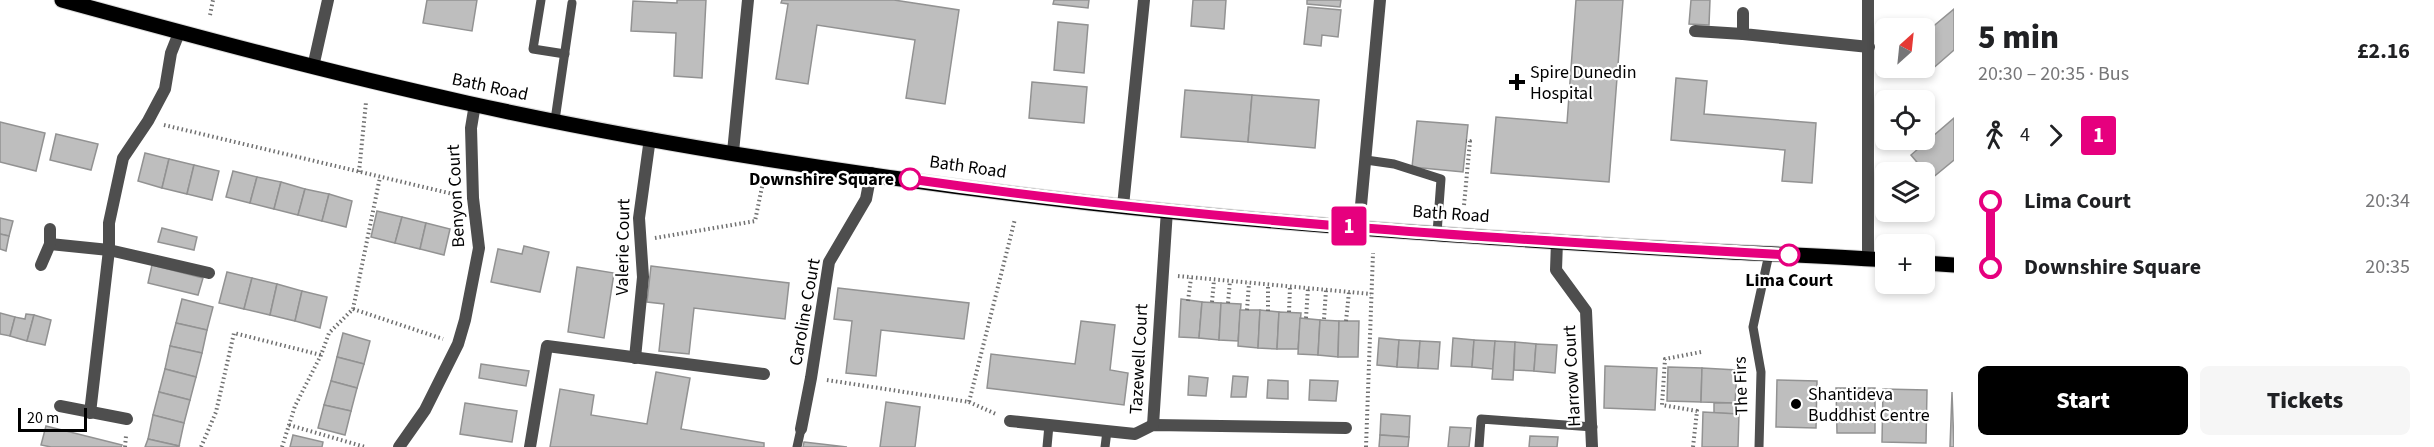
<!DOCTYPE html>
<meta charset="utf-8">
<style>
:root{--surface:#fff;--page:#f6f6f6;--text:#202124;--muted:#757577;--accent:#000}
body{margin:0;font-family:"Source Sans 3",sans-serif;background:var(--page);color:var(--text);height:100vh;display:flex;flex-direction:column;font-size:22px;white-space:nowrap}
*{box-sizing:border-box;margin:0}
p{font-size:20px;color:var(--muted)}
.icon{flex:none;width:33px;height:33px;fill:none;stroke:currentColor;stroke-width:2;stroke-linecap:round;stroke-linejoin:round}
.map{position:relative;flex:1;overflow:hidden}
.drawer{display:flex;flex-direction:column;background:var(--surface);width:480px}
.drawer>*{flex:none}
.badge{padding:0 12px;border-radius:4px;font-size:21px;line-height:39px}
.needle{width:39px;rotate:27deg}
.fabs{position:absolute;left:1875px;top:18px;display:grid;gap:12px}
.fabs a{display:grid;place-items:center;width:60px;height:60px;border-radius:9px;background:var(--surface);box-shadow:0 3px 9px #0003;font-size:30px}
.scale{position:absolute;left:18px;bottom:15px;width:69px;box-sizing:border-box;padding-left:6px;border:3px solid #000;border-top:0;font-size:16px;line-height:21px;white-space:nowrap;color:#000;-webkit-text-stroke:4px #fff;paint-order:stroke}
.map>.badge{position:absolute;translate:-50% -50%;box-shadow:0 0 0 3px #fff}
.legs{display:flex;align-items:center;gap:9px;height:66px;padding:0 24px;font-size:20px}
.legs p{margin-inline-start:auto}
.head{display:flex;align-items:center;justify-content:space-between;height:102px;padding:0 24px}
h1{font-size:33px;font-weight:800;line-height:45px}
.button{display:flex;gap:12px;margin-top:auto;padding:12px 24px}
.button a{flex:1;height:69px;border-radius:9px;background:var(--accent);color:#fff;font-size:24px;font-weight:800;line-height:69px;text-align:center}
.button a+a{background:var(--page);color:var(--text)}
ul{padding:0 24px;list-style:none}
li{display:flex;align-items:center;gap:21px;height:66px;font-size:22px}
li i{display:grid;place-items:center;width:9px;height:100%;margin:0 8px;background:currentColor}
li i::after{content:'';width:15px;height:15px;margin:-8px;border:4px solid;border-radius:50%;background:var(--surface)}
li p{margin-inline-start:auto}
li:first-child i{background:linear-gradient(#0000 50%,currentColor 0)}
li:last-child i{background:linear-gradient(currentColor 50%,#0000 0)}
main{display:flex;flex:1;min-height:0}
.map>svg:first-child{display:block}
.building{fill:#bebebe;stroke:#929292;stroke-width:1.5}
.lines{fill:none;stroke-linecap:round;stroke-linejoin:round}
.primary-casing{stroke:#dbdbdb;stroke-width:17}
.path{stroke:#707070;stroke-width:4;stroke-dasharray:1.5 3;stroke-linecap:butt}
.service{stroke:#4e4e4e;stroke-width:9}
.minor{stroke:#4e4e4e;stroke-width:12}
.primary{stroke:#000;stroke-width:15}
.line-1-casing{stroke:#fff;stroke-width:14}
.line-1{stroke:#e6007e;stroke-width:9}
.poi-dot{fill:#000;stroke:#fff;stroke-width:2}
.stop-1-dot{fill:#fff;stroke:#e6007e;stroke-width:3}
.labels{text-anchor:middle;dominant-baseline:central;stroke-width:4.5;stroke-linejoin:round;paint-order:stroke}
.poi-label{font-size:18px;fill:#000;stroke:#fff;text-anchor:start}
.street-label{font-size:18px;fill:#000;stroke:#fff}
.stop-label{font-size:18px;font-weight:bold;fill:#000;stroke:#fff;text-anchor:end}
</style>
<main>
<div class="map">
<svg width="1954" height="447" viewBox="0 0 1954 447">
<rect width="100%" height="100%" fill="#fff"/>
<g class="building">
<polygon points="427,0 477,0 472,31 423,23"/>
<polygon points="677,0 706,0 702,78 674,76 676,33 631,31 633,1 677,3"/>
<polygon points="782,0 894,0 959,10 945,104 906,98 915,40 817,25 808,84 776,79 788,4 781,3"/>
<polygon points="1054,0 1089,0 1088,8 1053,4"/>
<polygon points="1193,0 1226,0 1224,29 1191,26"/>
<polygon points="1307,0 1341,0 1340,7 1307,4"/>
<polygon points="1576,0 1623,0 1609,182 1491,173 1496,117 1567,123"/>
<polygon points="1691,0 1710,0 1709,25 1689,24"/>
<polygon points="1308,7 1341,10 1338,37 1322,35 1321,46 1304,44"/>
<polygon points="1954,9 1954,50 1930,71 1924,64 1924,34"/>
<polygon points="1058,22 1088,25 1084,73 1054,70"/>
<polygon points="1676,78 1707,81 1704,114 1816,123 1812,183 1782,181 1785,150 1671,140"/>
<polygon points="1032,82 1087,87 1084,123 1029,118"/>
<polygon points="1185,90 1252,95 1248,142 1181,137"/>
<polygon points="1252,95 1319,100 1315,148 1248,142"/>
<polygon points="1954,118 1954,160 1931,179 1911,155"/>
<polygon points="1417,121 1468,125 1463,172 1412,167"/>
<polygon points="0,122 45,133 36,171 0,162"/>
<polygon points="56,134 98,144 91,170 50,160"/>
<polygon points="145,153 169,159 162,188 138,181"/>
<polygon points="169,159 194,165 187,194 162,188"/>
<polygon points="194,165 219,171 212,200 187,194"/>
<polygon points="233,171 257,177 250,203 226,197"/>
<polygon points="257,177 281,182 274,209 250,203"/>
<polygon points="281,182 305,189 298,215 274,209"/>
<polygon points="305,189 329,194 322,221 298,215"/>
<polygon points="329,194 352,201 346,227 322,221"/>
<polygon points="377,211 402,217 395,243 371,237"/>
<polygon points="402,217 426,223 420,249 395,243"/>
<polygon points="0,218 13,221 9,236 0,234"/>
<polygon points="426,223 450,229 444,255 420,249"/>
<polygon points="162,228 197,237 194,250 158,242"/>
<polygon points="0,234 9,236 6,251 0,249"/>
<polygon points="524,246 549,252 540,292 491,282 498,249 522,254"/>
<polygon points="152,265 203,278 198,295 148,283"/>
<polygon points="651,266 789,283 785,319 694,308 689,354 659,351 664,304 647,302"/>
<polygon points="577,267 614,273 604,338 568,332"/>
<polygon points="227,272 252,278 244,309 219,303"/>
<polygon points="252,278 277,284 270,315 244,309"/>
<polygon points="277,284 302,291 295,321 270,315"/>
<polygon points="838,288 969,303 964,339 881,330 876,376 846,373 852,321 834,319"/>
<polygon points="302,291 327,297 320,328 295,321"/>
<polygon points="182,299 213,307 207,330 176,323"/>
<polygon points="1181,299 1202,302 1199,338 1179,337"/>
<polygon points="1202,302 1221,303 1219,340 1199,338"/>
<polygon points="1221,303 1241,304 1238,341 1219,340"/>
<polygon points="1240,310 1260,310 1258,348 1238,346"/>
<polygon points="1260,310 1279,312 1277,349 1258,348"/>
<polygon points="1279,312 1301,313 1298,349 1277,349"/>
<polygon points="0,313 15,317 10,336 0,334"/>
<polygon points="26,314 34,315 27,341 10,336 15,317 25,319"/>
<polygon points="34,315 51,320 45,345 27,341"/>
<polygon points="1300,318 1320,320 1318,355 1298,354"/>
<polygon points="1320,320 1339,321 1338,357 1318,355"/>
<polygon points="1081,321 1115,325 1110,370 1128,373 1124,405 987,388 991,354 1075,364"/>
<polygon points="1339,321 1359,321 1358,357 1338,357"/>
<polygon points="176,323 207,330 202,353 170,346"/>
<polygon points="343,333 370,341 364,364 337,357"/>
<polygon points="1379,338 1399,340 1397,367 1377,365"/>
<polygon points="1453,338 1474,340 1472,367 1451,366"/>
<polygon points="1399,340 1420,341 1418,368 1397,367"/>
<polygon points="1474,340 1495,341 1493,369 1472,367"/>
<polygon points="1420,341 1440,342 1438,369 1418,368"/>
<polygon points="1495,341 1515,342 1513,380 1492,379"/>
<polygon points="1515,342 1536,344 1534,371 1514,370"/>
<polygon points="1536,344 1557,345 1555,373 1534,371"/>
<polygon points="170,346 202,353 196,377 165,369"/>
<polygon points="337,357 364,364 357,388 331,381"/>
<polygon points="481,364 529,371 526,386 479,378"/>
<polygon points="1605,366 1657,368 1655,410 1604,408"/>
<polygon points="1668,367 1702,368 1701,402 1667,401"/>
<polygon points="1702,368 1737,370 1735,403 1701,402"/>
<polygon points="165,369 196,377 190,400 159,392"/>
<polygon points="656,372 690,378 681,429 764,443 764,447 550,447 560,389 594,395 591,415 647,424"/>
<polygon points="1189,376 1208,378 1206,396 1188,395"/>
<polygon points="1233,376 1248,377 1246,397 1231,397"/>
<polygon points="1268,380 1288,381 1288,399 1267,398"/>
<polygon points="1310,380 1338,381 1336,401 1309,400"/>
<polygon points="1777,380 1817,381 1816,428 1776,427"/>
<polygon points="331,381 357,388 351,411 324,405"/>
<polygon points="1836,388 1875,388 1875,433 1837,433"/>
<polygon points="1883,389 1927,390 1926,443 1882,442"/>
<polygon points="159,392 190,400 184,423 153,415"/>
<polygon points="1952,392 1954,447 1950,447"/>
<polygon points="886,402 920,407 915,447 880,447"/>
<polygon points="465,403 517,411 512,442 460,434"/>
<polygon points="1714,403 1735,403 1735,414 1714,413"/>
<polygon points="324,405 351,411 345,435 318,428"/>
<polygon points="1703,412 1739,414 1738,447 1702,447"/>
<polygon points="1381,414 1410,416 1409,437 1380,435"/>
<polygon points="153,415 184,423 179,446 148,439"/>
<polygon points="46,426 122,445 121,447 51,447 41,445"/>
<polygon points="1450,427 1471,428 1469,447 1448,447"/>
<polygon points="293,435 323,442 322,447 290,447"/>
<polygon points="1380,435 1409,437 1408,447 1379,447"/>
<polygon points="1530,436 1558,437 1557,447 1529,447"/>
<polygon points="148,439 179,446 178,447 145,447"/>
<polygon points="804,442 847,447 803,447"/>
</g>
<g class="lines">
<defs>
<g id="primary">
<path d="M62,0c135,37 269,73 405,103 205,45 414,76 623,100 205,23 413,36 619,48 59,3 118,5 177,9"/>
<polyline points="1924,263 1954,265"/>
</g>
</defs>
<use href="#primary" class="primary-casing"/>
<g class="path">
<polyline points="210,15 213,0"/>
<polyline points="164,125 457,195"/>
<polyline points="359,172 366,102"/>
<polyline points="1464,205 1470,141 1466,141"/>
<polyline points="655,238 755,221 763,182"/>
<polyline points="1178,276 1371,294"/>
<polyline points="1188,301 1191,278"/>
<polyline points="1212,302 1214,280"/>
<polyline points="1228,303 1230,281"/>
<polyline points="353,309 443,339"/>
<polyline points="1247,310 1249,283"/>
<polyline points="1268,311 1268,285"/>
<polyline points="1289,312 1290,287"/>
<polyline points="1306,318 1308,288"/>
<polyline points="1324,319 1326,290"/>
<polyline points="1346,321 1349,292"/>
<polyline points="827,380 969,402 1015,219"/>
<polyline points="969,402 996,414"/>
<polyline points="289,425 365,447"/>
<polyline points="125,447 126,436"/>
<polyline points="201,447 216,412 234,333 321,355"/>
<polyline points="282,447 295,406 321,355 329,333 353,309 380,177"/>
<polyline points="1366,447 1373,253"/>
<polyline points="1693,447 1697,411 1662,405 1665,359 1701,352"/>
</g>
<g class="service">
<polyline points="541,0 533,49 565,54"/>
<polyline points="555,120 572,3"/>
<polyline points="1366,160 1394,164 1441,179 1437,233"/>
<polyline points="797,447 801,429"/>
<polyline points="1047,447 1049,425"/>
<polyline points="1105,447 1107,431"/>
<polyline points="1479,447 1481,419 1593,427"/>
<polyline points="1759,447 1761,372 1753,327 1769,254"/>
</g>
<g class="minor">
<polyline points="1743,13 1743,34 1869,47"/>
<polyline points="1695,31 1743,34"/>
<polyline points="313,67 328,0"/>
<polyline points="733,152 748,0"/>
<polyline points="1123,206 1144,0"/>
<polyline points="1359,227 1380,0"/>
<polyline points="1557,241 1556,270 1586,311 1592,447"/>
<polyline points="50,244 109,250 209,273"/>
<polyline points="1868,259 1868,0"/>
<polyline points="41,265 50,244 50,229"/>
<polyline points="635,358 643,277 639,218 650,138"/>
<polyline points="60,406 127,419"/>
<polyline points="90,413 109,250 109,223 123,158 148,121 165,89 171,53 179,33"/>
<polyline points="1010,421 1135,434 1153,425 1346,428"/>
<polyline points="1153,425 1167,210"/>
<polyline points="801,429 811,378 829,262 866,199 871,173"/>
<polyline points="399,447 425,410 458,344 465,320 479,248 473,198 471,128 475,104"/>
<polyline points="530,447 547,346 764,374"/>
</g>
<use href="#primary" class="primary"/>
</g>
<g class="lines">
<defs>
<path id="line-1" d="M910,179c291,42 585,60 879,76"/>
</defs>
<use href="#line-1" class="line-1-casing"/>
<use href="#line-1" class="line-1"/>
</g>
<g class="poi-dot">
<path d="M1514 73h6v6h6v6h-6v6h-6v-6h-6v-6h6z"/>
<circle cx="1796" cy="404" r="6"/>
</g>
<g class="stop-1-dot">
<circle cx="910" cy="179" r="10"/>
<circle cx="1789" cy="255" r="10"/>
</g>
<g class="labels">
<g class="poi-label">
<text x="1530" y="72">Spire Dunedin<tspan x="1530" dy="21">Hospital</tspan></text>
<text x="1808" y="394">Shantideva<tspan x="1808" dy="21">Buddhist Centre</tspan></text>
</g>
<g class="street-label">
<text transform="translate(490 87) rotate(12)">Bath Road</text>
<text transform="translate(968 167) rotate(8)">Bath Road</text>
<text transform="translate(456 196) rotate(-93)">Benyon Court</text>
<text transform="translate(1451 214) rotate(4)">Bath Road</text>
<text transform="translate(623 247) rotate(-89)">Valerie Court</text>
<text transform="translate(805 312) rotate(-80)">Caroline Court</text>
<text transform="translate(1139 359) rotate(-87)">Tazewell Court</text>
<text transform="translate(1572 376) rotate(-93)">Harrow Court</text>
<text transform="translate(1741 386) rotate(-92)">The Firs</text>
</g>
<g class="stop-label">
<text x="894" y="179">Downshire Square</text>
<text x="1789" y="280" text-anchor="middle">Lima Court</text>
</g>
</g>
</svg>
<div class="fabs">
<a><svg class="needle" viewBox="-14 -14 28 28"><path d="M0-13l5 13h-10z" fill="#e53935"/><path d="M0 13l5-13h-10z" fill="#757577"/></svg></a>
<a><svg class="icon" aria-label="locate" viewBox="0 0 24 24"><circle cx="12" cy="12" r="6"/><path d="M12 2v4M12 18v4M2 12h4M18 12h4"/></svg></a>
<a><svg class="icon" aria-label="layers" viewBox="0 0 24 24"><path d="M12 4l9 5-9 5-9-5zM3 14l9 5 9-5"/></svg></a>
<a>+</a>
</div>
<div class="scale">20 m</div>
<b class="badge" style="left:1349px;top:226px;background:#e6007e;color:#fff">1</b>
</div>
<section class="drawer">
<div class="head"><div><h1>5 min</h1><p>20:30 – 20:35 · Bus</p></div><b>£2.16</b></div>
<div class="legs"><svg class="icon" aria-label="walk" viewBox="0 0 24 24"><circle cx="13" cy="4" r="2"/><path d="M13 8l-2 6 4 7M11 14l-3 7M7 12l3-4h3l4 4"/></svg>4<svg class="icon" aria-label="forward" viewBox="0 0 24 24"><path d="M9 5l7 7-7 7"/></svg><b class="badge" style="background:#e6007e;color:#fff">1</b></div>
<ul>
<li><i style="color:#e6007e"></i><b>Lima Court</b><p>20:34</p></li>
<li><i style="color:#e6007e"></i><b>Downshire Square</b><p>20:35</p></li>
</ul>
<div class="button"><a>Start</a><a>Tickets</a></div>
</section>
</main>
